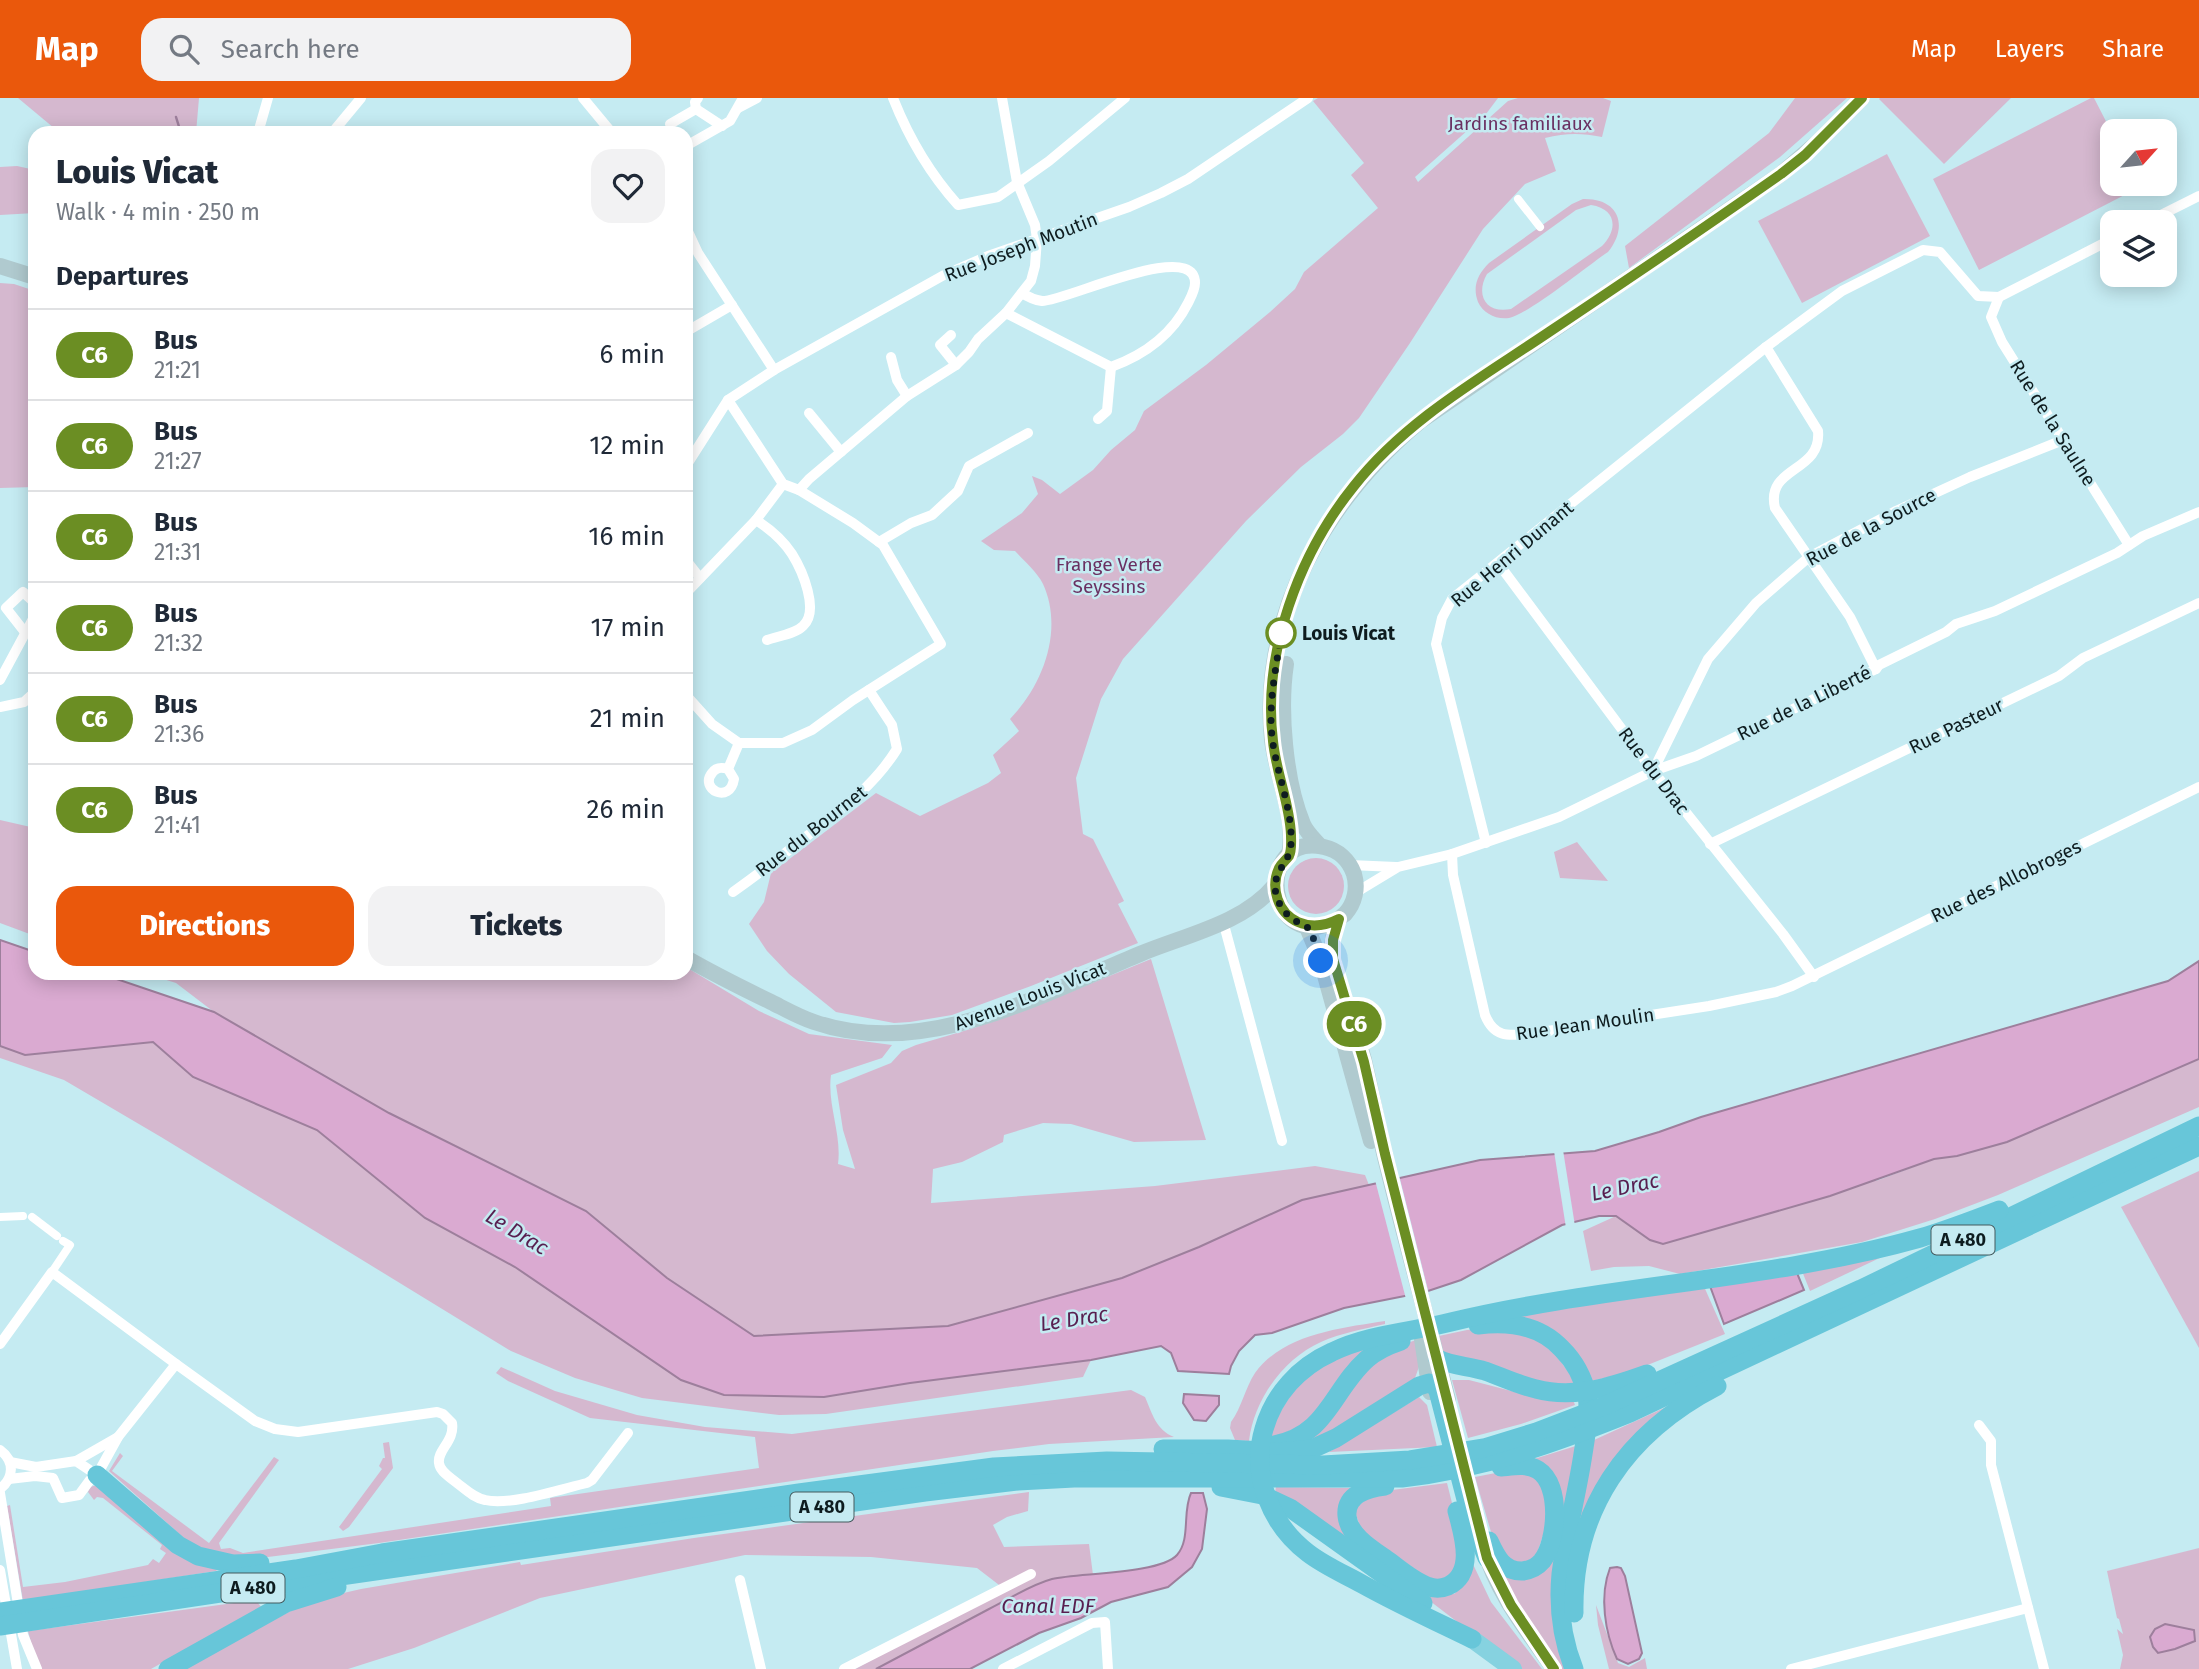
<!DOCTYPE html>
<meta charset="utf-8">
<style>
:root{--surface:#fff;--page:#f2f2f3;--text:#1f2937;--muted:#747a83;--line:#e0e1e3;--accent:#ea580c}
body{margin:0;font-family:"Fira Sans",sans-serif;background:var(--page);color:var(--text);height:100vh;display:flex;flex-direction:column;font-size:26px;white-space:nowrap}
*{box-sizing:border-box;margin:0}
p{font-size:23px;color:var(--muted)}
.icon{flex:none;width:38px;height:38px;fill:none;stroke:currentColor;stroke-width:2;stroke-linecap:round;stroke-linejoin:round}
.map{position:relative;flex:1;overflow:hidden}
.panel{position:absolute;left:28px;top:28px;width:665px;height:854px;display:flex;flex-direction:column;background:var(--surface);border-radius:21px;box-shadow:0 4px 18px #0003}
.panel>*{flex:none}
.badge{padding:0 14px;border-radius:23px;font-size:24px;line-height:46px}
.needle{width:46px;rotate:63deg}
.controls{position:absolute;left:2100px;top:21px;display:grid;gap:14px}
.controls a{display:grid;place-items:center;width:77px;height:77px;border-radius:14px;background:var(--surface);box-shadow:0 4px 18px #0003;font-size:35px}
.you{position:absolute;width:35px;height:35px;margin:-18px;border:5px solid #fff;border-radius:50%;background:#1a73e8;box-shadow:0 0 0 10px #1a73e833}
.map>.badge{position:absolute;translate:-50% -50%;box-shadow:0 0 0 4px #fff}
h2{padding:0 28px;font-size:26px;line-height:63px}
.round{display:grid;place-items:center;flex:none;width:74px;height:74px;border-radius:21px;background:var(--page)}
.headline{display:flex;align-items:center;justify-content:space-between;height:119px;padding:0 28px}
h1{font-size:33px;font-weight:800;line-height:52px}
.action{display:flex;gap:14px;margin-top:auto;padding:14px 28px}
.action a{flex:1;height:80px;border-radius:21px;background:var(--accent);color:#fff;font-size:28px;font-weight:800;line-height:80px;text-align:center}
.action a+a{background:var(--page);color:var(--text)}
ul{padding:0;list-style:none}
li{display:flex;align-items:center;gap:21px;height:91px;padding:0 28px;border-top:2px solid var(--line)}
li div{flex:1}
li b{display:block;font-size:26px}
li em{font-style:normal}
li .badge{min-width:77px;font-weight:700;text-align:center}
header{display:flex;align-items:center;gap:42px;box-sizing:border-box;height:98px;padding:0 35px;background:var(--accent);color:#fff}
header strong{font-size:33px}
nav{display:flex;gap:38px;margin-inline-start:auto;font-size:24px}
.search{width:490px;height:63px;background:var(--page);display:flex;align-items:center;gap:18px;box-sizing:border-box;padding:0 24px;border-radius:21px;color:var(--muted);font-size:26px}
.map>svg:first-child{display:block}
.green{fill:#d5b8cf;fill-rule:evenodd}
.water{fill:#daaad1;stroke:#9d7f9c;stroke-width:2}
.pier{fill:#c5ebf2}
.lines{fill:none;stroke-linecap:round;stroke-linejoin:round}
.stream{stroke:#9d7f9c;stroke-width:2.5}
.pedestrian{stroke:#fff;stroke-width:8}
.minor{stroke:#fff;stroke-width:10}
.secondary{stroke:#b0cacf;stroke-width:16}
.trunk{stroke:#86d2e0;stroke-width:18}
.motorway{stroke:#67c6d9;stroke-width:19}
.line-casing{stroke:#fff;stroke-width:16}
.line{stroke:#6b8e23;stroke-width:10}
.walk{stroke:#0e1c1f;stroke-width:7;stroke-dasharray:0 12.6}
.stop-dot{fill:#fff;stroke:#6b8e23;stroke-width:3.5}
.labels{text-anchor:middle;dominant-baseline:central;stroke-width:5;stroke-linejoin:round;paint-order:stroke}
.shield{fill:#c5ebf2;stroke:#455a5e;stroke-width:2}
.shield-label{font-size:18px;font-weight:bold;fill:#0e1c1f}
.park-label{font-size:19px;fill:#6a3062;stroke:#c5ebf2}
.street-label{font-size:19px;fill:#0e1c1f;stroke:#c5ebf2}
.stop-label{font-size:19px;font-weight:bold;fill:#0e1c1f;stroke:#c5ebf2;text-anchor:start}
.water-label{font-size:21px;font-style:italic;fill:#581f50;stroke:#c5ebf2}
</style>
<header>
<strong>Map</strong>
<div class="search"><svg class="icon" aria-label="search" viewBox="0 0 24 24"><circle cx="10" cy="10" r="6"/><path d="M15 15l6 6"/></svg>Search here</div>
<nav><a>Map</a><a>Layers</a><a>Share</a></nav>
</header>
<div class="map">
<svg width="2199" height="1571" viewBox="0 0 2199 1571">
<rect width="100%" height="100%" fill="#c5ebf2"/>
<g class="green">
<polygon points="18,0 199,0 196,35 60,35"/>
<path d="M1318,0h180l-12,16 -71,63 3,5 90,-81 10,-3h85l8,3 -9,36c-21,-4 -36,-4 -57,1l11,33 -31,13 -42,45 -73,114 -51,75 -16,16 -42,33 -55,54 -123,138 -22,40 -25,79 7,56 10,5 31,62 -6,3 20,39 -107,43 -79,29 -42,7 -16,1 -58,-11 -47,-38 -22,-23 -18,-27 15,-22 7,-29 105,-80 44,23 68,-33 13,-10 -8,-18 26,-24 -9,-12c33,-34 54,-89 33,-135 -6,-12 -19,-23 -28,-33l-21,-1 -13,-9 41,-28 16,-19 -6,-18 10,4 18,14 33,-24 18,-20 24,-20 9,-19 62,-46 64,-53 25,-23 9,-17 74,-64 -27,-33 13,-12 -51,-62z"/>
<polygon points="1795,0 1847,0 1780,59 1629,170 1625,148 1769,35"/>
<polygon points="1880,0 2011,0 1944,66 1879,1"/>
<polygon points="2091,0 2094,0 2112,35 2112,86 2138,86 2140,89 1979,172 1933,81"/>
<polygon points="1887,56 1930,138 1802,205 1758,123"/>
<polygon points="17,68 35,72 35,115 0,117 0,69"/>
<path d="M1583,101c36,-1 46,27 25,53 -21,14 -79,62 -99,66 -13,2 -26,-5 -31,-16 -6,-16 0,-28 11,-39l83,-59zM1591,107c26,4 27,25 11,41l-91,63c-25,5 -36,-14 -24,-35l89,-64z"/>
<polygon points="0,185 14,186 35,193 35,389 0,390"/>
<polygon points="0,722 35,730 35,838 0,825"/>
<polygon points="1577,744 1608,783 1560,780 1554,754"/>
<circle cx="1316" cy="788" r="28"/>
<path d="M1151,861l55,181 -72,2 -63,-18 -28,-1 -39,12 -1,7 -41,20 -29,7 -2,34 224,-17 160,-20 50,9 4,10 -67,15 -103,47 -77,31 -174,48 -195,10 -86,-58 -81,-67 -197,-98 -175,-101 -38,-29 -32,-10h542v-6l73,44 50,23 83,11 -10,13 -51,17c-4,30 11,59 7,89l17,5 -12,-39 -7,-45 55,-22 11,-12 14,-6 58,-17 62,-22z"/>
<polygon points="152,944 193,979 317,1032 425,1120 515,1169 824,1299 910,1285 1091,1262 1083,1279 826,1316 779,1317 642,1300 575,1280 511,1253 161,1039 64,982 0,960 0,948 25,957"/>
<polygon points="2199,961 2199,1009 1998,1097 1935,1121 1862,1144 1680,1176 1649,1168 1614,1169 1591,1173 1583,1133 1616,1118 1633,1129 1879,1082 1934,1061 1957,1058 2007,1044"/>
<polygon points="2199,1073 2199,1250 2121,1109"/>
<polygon points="1886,1157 1810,1193 1802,1173"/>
<polygon points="1702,1184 1725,1236 1630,1274 1592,1283 1512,1215"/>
<path d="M1385,1223v3c-21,5 -44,9 -64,18 -38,17 -67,58 -72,99l-14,-1 -5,-12 1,-6c11,-15 14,-34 24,-49 28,-39 86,-45 130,-52z"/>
<polygon points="1493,1230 1547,1244 1579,1289 1563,1290 1448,1257 1441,1251 1434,1239 1467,1232"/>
<path d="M1416,1242l4,24 -5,14 -90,59 -17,2c29,-38 60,-85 108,-99z"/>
<polygon points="1371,1245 1312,1323 1266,1343 1269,1332 1303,1277"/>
<path d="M501,1269l54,24 82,24 68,12 87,7 339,-44 14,7c7,16 11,33 29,40l-125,7 -56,7 -614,92 -128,16 -56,-11 -86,-77 11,-18 3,3 -11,15 97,72 65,-86 5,3 -60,83 2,6 9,-1 13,5 308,-47 -1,-8 209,-30 -4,-31 -165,-19 -82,-37 -12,-8z"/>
<polygon points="1452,1282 1469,1282 1523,1296 1573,1302 1575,1307 1521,1326 1468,1340"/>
<polygon points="1419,1299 1427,1307 1437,1349 1329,1354"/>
<polygon points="1675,1305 1627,1351 1572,1461 1594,1342"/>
<polygon points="389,1344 393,1370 349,1429 343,1433 339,1429 382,1371 379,1368 383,1360 385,1360 383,1345"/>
<polygon points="1579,1347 1566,1436 1570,1571 1560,1571 1498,1476 1526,1478 1557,1443 1534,1361"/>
<polygon points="1511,1372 1520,1372 1542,1384 1548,1423 1534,1464 1511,1466 1491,1434 1475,1379"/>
<polygon points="1447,1385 1457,1425 1459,1471 1435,1485 1362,1434 1354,1411 1376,1394"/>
<polygon points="97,1387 217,1472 216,1473 23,1503 7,1408 10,1407 23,1489 65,1484 148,1467 153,1461 159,1465 166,1455 160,1451 162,1447 103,1400 97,1399 94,1402 88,1394 90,1389"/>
<polygon points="1276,1389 1351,1390 1343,1429 1454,1496 1467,1484 1471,1462 1491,1504 1542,1571 1519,1571 1426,1500 1275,1395"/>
<polygon points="1029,1394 1028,1413 1007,1419 993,1427 1004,1449 1089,1446 1093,1477 1052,1481 1025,1492 876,1571 855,1571 1003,1490 977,1470 871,1459 745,1457 540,1500 414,1550 348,1571 184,1571 222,1547 313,1502 361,1491 520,1464 521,1467 694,1440"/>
<polygon points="2199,1450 2199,1571 2120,1571 2123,1557 2117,1531 2123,1536 2119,1521 2117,1520 2107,1473"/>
<polygon points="256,1502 261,1509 151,1571 42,1571 34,1556 28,1533"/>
<polygon points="1596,1507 1618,1565 1629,1569 1645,1560 1647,1571 1609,1571 1598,1527"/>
</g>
<g class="water">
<polygon points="0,842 35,854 35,875 99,875 214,914 389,1015 586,1113 667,1180 754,1238 948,1228 1122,1180 1199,1149 1302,1102 1480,1062 1595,1053 1659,1034 1701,1019 2168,883 2199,863 2199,961 2007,1044 1957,1058 1934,1061 1830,1098 1663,1146 1650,1142 1616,1118 1599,1118 1562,1127 1461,1182 1425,1194 1344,1210 1272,1235 1255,1237 1239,1253 1231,1268 1229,1276 1178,1273 1171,1255 1161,1248 1091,1262 910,1285 824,1299 724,1297 681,1282 515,1169 425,1120 317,1032 193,979 153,944 25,957 0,948"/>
<polygon points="1797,1175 1804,1192 1724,1226 1710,1188"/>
<polygon points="1184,1296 1219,1298 1219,1307 1206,1323 1194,1322 1183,1305"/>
<path d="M1191,1395h12l4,16 -5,40 -10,18 -24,20 -57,15 -30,16 -42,15 -69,36h-94c38,-20 75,-40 113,-60 20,-10 41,-24 63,-30 27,-6 108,-5 125,-24 14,-16 5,-43 14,-62z"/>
<path d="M1617,1469l4,1 4,8 17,77 -3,6 -11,5 -11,-5c-12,-26 -18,-63 -7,-91z"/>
<polygon points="2165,1526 2194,1532 2195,1543 2175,1551 2158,1555 2153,1549 2150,1539 2155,1531"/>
</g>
<g class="pier">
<polygon points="1563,1052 1575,1128 1566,1130 1554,1053"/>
<polygon points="1399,1077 1429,1196 1406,1201 1375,1082"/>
</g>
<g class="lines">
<polyline class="stream" points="176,19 181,35"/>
<g class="pedestrian">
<polyline points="1518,101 1540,129"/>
<polyline points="0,1119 23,1118"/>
<polyline points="32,1119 57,1138"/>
<polyline points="52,1174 70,1147 63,1143"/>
</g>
<g class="minor">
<polyline points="583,0 612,35"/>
<polyline points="698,0 695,4 696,11 722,28"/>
<path d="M893,0c15,38 38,77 65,107l40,-8 51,-36 76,-63"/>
<polyline points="738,10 757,0"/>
<polyline points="670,26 696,11"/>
<polyline points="258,35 268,0"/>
<polyline points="332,35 361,0"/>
<polyline points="686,48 730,23 743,0"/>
<polyline points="2147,124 2199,98"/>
<polyline points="686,129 698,155 774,272"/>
<polyline points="1999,199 1991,219 2002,244 2129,447"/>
<path d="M1006,215l105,54c33,-12 61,-32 77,-64 3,-6 7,-13 7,-20 0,-45 -131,19 -153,18 -7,-1 -14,-4 -20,-8"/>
<polyline points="686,231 689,232 732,207"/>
<polyline points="951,237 940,247 956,267"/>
<path d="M1766,249l52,84c4,42 -53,35 -43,77l75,109 26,52"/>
<polyline points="891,259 897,282 907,298"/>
<polyline points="809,315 841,354"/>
<polyline points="1098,321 1107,313 1111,269"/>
<polyline points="686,368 728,302 774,272 944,177 988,158 1129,109 1161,95 1188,81 1308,0"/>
<polyline points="799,392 809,381 907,298 956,267 969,254 978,241 1006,215 1031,183 1035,168 1037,141 1035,127 1017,84 1002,0"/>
<path d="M756,422c14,9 27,20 36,34 10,16 28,57 11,72 -8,8 -25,10 -36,14"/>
<polyline points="879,444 911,425 932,417 958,393 969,368 1028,335"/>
<polyline points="686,462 700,480"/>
<polyline points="1498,465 1653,673 1783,836 1814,879"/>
<polyline points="686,495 756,422 783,386"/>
<polyline points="24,533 6,510 23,494 35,505"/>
<polyline points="0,582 35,517"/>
<polyline points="686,597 712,626 739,645 783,645 812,632 853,602 941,546 883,447 853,425 799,392 783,386 728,302"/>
<polyline points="0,609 24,604 35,594"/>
<path d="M728,671c-7,-2 -12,-2 -16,4 -13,16 18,32 22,6l-6,-10 11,-26"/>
<polyline points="1653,673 1708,561 1756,505 1809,459 1896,413 1970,379 2063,342"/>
<polyline points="1486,745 1436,546 1442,520 1452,501 1766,249 1842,193 1923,152 1940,154 1978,198 1999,199 2112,141"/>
<polyline points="1710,746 2059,578 2083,560 2199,505"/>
<path d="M1452,756l1,21 32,140c9,22 22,21 43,19l181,-28 67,-14 16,-6 407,-199"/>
<polyline points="1350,767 1396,769"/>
<path d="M733,794c25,-18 50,-37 74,-56 34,-26 67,-50 90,-87l-5,-24 -23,-35"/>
<polyline points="1355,795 1398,769 1452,756 1559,719 1653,673 1696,658 1876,571 1879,567 1946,534 1956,526 1995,513 2117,455 2143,438 2199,414"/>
<polyline points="1223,823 1282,1043"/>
<polyline points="0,1246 52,1174 176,1266"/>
<polyline points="1979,1327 1991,1343 1991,1367 2044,1571"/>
<path d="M0,1352c15,11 14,28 0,39"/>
<polyline points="76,1363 118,1339"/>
<polyline points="10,1364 36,1369 76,1363 97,1377"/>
<path d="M9,1381l26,-3 18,2 9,20 17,-3 11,-15 7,-5 21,-38 58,-73 79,57 20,8 23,3 139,-20 6,2 9,9c3,18 -15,27 -13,40 1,9 11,14 18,20 8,6 17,15 28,17 25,6 76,-11 102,-17l5,-3 36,-47"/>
<polyline points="0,1395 23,1537 37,1571"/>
<polyline points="0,1472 17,1571"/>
<polyline points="740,1482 761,1571"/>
<polyline points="844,1571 1031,1476"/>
<polyline points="1003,1571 1092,1525 1105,1524 1108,1571"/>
<polyline points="1791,1571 2028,1510"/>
</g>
<g class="secondary">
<polyline points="0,168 35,179"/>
<path d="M1286,566c-7,46 -1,117 17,160 4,9 11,15 17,22"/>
<path d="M1289,757c8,-38 -13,-78 -17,-116 -12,-125 54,-239 147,-317l362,-248 37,-32 44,-44"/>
<path d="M1339,821c-73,40 -87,-88 -15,-72 14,3 25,13 30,27 4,14 1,29 -9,40 -4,3 -5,3 -7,7 -5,12 -8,30 -4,42 8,33 21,64 30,97 7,30 13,62 20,93 20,83 43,165 64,247"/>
<polyline points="1306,827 1321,863 1371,1043"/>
<path d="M686,860c28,16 56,30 85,44 14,7 28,15 43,20 109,38 227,-27 326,-68 45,-19 103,-30 135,-69"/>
<polyline points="1422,1241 1430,1294"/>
<path d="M1484,1450c12,44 44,84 70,121"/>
</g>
<polyline class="trunk" points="1472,1541 1513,1571"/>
<g class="motorway">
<path d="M1478,1227c31,-4 62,0 84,24 13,13 21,28 25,46 3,19 -1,40 -4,59 -6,40 -17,80 -22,120 -3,32 1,65 13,95"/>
<path d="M1438,1261c14,7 31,7 47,12 17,6 33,14 51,18 38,10 75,-2 111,-15"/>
<path d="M1274,1347c54,-10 58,-55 93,-86 10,-9 22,-14 34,-18"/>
<polyline points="1163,1351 1228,1351 1279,1354 1312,1351 1336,1340 1419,1288 1429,1285 1434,1286 1438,1293 1471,1421 1487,1460"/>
<polyline points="97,1377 178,1447 198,1458 233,1466 260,1465"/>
<path d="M1385,1388c-17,2 -40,8 -38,30 2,21 28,35 43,46 12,9 24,19 37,24 7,3 14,3 21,0 28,-13 15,-52 9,-75"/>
<polyline points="1221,1389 1262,1397 1290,1410 1423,1505"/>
<path d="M1489,1443c7,15 14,31 34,30 7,-1 14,-4 19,-10 15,-19 20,-76 -4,-91 -11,-7 -25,-4 -37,-3"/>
<path d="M278,1487l647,-93 93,-11 56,-3h328c80,-9 154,-35 228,-65l569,-267"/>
<polyline points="0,1514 296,1471 382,1455 799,1395 994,1369 1107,1363 1323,1367 1410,1362 1484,1350 1536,1334 1604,1308 1861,1191 2199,1028"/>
<path d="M1574,1515c-2,-103 52,-180 143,-227"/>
<polyline points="0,1528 227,1494"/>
<path d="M1472,1541c-37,-18 -74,-35 -110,-55 -18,-10 -37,-18 -54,-31 -37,-28 -58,-78 -44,-124 10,-35 35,-62 68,-77 37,-18 80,-20 119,-30 154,-37 316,-41 469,-84 27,-8 53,-18 79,-28"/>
<polyline points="168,1571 286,1505 337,1489"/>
</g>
</g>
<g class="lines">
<defs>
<path id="line" d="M1554,1571l-43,-64 -24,-47 -102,-404 -21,-92 -31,-103v-19l6,-21c-14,7 -27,9 -41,3 -20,-9 -28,-34 -19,-54 3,-5 7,-8 10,-12 3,-6 2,-15 2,-21 -1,-31 -15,-62 -18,-94 -11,-88 26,-187 81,-255 52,-66 127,-108 195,-154 78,-52 155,-104 232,-158l24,-19 57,-57"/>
</defs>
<use href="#line" class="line-casing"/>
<use href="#line" class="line"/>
<path class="walk" d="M1281,535c-5,38 -14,73 -8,111 5,32 20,69 18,100 -1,21 -22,28 -14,54 4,10 11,20 21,24 2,1 7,3 9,5 7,8 10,24 14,34"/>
</g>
<circle class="stop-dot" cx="1281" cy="535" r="14"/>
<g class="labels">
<g class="shield">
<rect x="1931.5" y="1127.5" width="63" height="29" rx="5"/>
<rect x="790.5" y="1394.5" width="63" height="29" rx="5"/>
<rect x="221.5" y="1475.5" width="63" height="29" rx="5"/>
</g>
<g class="shield-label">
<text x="1963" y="1142">A 480</text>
<text x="822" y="1409">A 480</text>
<text x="253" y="1490">A 480</text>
</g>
<g class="park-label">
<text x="1520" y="25">Jardins familiaux</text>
<text x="1109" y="466">Frange Verte<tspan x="1109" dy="22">Seyssins</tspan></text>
</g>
<g class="street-label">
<text transform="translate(1021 149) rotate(-21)">Rue Joseph Moutin</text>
<text transform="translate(2053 325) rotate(58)">Rue de la Saulne</text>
<text transform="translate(1871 429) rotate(-28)">Rue de la Source</text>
<text transform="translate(1512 456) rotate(-40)">Rue Henri Dunant</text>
<text transform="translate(1804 605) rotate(-26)">Rue de la Liberté</text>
<text transform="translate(1956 628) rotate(-26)">Rue Pasteur</text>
<text transform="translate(1654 673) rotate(53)">Rue du Drac</text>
<text transform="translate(811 733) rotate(-38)">Rue du Bournet</text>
<text transform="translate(2006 783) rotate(-26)">Rue des Allobroges</text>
<text transform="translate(1030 898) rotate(-21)">Avenue Louis Vicat</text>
<text transform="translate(1585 926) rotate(-8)">Rue Jean Moulin</text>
</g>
<g class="stop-label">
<text x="1302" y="535">Louis Vicat</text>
</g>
<g class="water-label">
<text transform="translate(1625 1089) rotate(-12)">Le Drac</text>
<text transform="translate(517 1134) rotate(31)">Le Drac</text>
<text transform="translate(1074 1221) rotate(-9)">Le Drac</text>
<text x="1048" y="1508">Canal EDF</text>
</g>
</g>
</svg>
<div class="controls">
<a><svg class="needle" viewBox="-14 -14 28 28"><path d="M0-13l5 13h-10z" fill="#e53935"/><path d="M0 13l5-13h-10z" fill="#747a83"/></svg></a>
<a><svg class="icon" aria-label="layers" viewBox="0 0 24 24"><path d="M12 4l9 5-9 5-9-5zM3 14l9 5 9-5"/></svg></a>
</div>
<div class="you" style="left:1321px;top:863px"></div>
<b class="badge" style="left:1354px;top:926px;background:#6b8e23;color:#fff">C6</b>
<section class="panel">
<div class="headline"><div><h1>Louis Vicat</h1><p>Walk · 4 min · 250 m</p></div><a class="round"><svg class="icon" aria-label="heart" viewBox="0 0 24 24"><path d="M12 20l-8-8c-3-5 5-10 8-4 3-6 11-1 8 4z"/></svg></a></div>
<h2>Departures</h2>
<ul>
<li><span class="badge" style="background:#6b8e23;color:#fff">C6</span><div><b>Bus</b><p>21:21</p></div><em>6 min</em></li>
<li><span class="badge" style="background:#6b8e23;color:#fff">C6</span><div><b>Bus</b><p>21:27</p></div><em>12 min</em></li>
<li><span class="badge" style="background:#6b8e23;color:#fff">C6</span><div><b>Bus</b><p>21:31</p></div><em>16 min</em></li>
<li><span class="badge" style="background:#6b8e23;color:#fff">C6</span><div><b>Bus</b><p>21:32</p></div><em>17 min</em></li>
<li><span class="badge" style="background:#6b8e23;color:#fff">C6</span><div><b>Bus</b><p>21:36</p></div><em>21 min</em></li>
<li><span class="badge" style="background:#6b8e23;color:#fff">C6</span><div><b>Bus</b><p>21:41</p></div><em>26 min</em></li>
</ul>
<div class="action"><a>Directions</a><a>Tickets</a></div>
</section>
</div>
